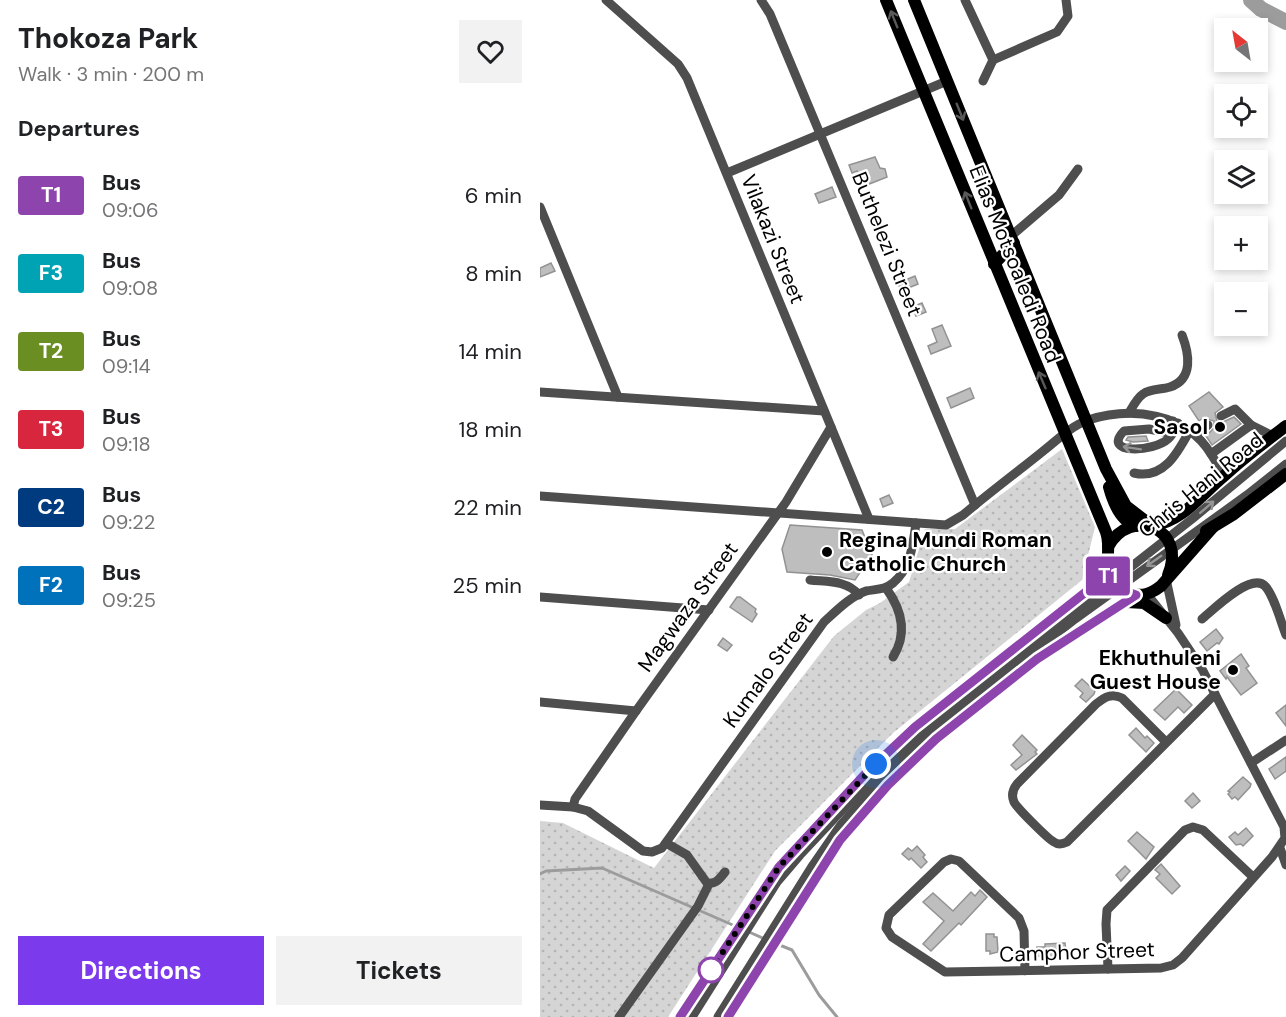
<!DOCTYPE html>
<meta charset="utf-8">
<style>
:root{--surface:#fff;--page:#f2f2f2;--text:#202124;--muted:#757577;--accent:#7c3aed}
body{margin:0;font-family:"DM Sans",sans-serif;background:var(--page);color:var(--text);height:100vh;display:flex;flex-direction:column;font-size:22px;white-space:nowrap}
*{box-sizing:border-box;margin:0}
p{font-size:20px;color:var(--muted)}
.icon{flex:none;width:33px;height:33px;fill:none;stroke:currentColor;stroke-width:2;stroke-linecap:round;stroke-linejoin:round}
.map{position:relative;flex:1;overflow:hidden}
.panel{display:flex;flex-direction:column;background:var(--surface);width:540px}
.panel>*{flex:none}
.badge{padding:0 12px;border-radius:4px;font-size:21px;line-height:39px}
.needle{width:39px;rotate:329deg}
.fabs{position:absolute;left:674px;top:18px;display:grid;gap:12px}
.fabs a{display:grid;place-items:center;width:54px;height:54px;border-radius:0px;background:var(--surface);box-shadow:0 3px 9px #0003;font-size:30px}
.you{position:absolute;width:30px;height:30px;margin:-15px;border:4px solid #fff;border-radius:50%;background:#1a73e8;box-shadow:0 0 0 9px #1a73e833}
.map>.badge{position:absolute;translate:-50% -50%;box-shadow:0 0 0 3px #fff}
h2{padding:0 18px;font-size:22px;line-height:54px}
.round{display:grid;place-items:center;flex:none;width:63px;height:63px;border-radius:0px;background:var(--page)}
.head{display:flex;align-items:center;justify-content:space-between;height:102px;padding:0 18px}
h1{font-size:28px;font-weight:700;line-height:45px}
.button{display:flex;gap:12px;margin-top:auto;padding:12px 18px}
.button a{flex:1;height:69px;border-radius:0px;background:var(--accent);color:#fff;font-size:24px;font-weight:700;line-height:69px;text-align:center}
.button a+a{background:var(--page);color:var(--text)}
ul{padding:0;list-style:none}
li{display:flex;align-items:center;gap:18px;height:78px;padding:0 18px}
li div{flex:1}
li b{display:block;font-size:22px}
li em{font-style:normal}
li .badge{min-width:66px;font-weight:700;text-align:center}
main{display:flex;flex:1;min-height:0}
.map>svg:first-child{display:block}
.park{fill:url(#park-dots)}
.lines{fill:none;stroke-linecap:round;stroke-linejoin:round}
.stream{stroke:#9c9c9c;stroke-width:3}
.river{stroke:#9c9c9c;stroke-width:16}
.building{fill:#bebebe;stroke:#929292;stroke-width:1.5}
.minor{stroke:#4e4e4e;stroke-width:9}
.major{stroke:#000;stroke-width:12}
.oneway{stroke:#595959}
.oneway2{stroke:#959595}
.line-casing{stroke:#fff;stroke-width:14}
.line{stroke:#8e44ad;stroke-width:9}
.walk{stroke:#000;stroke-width:6;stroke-dasharray:0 10.8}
.poi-dot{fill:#000;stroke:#fff;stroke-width:2}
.stop-dot{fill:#fff;stroke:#8e44ad;stroke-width:3}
.labels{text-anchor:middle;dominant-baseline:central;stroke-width:4.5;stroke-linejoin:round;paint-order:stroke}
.street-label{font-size:21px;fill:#000;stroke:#fff}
.poi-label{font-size:21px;font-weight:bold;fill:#000;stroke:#fff;text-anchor:end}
</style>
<main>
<section class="panel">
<div class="head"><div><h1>Thokoza Park</h1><p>Walk · 3 min · 200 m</p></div><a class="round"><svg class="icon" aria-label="heart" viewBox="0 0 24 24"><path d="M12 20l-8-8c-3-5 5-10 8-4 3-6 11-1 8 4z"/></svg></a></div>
<h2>Departures</h2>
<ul>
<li><span class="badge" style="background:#8e44ad;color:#fff">T1</span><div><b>Bus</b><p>09:06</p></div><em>6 min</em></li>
<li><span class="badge" style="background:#00a3b4;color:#fff">F3</span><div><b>Bus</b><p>09:08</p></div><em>8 min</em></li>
<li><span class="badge" style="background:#6b8e23;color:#fff">T2</span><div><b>Bus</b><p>09:14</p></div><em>14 min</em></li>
<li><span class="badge" style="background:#d7263d;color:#fff">T3</span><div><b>Bus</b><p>09:18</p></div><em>18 min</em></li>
<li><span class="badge" style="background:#003b80;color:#fff">C2</span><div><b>Bus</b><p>09:22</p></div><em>22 min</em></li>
<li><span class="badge" style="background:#0072bc;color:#fff">F2</span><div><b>Bus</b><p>09:25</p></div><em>25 min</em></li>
</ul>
<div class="button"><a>Directions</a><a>Tickets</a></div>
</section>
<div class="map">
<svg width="746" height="1017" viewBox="0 0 746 1017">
<defs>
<pattern id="park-dots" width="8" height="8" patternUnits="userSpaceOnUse" patternTransform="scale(1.5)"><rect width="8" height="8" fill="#d5d5d5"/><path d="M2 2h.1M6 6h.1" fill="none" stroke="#b5b5b5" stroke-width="1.8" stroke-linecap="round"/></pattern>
</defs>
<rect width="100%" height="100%" fill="#fff"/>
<polygon class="park" points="522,449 555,527 542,580 353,733 235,851 128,1017 0,1017 0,821 23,823 114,868 294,636 326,610 340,603 369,582 385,529 415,529"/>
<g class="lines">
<g class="stream">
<polyline points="0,874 6,871 62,868 195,926"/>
<polyline points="209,932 225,939"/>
<polyline points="237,944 252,950 279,995 297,1017"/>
</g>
<polyline class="river" points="711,0 721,9 746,22"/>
</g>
<g class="building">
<polygon points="335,157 340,168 345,169 347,177 327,185 323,185 317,171 312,173 309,165"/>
<polygon points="292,187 296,197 279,203 275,194"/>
<polygon points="11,263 15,271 0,277 0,268"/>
<polygon points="375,276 378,284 361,291 358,283"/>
<polygon points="382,303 386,312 376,316 372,307"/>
<polygon points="402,325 411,346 391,354 388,346 397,342 392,329"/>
<polygon points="430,388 434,398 411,408 407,398"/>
<polygon points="669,392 683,407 675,413 677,421 683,422 694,417 701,424 672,445 666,436 674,428 674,421 663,418 659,421 649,406"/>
<polygon points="606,436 608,441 593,442 586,440 588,437"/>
<polygon points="349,495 353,503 343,507 340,499"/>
<polygon points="250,525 322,530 332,555 315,580 290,575 247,572 242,549"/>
<polygon points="197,597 200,597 216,609 215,612 217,614 212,622 190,607"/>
<polygon points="676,629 683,638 679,644 677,643 667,651 660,642"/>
<polygon points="183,638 192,645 187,651 178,645"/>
<polygon points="701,654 709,666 706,668 717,683 701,695 687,677 686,679 680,671"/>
<polygon points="542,679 555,691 554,694 546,702 540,697 543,693 535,686"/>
<polygon points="636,689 652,705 644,713 638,707 625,720 614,710"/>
<polygon points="746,705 746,726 736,713"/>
<polygon points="596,728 605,738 607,736 614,743 606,752 589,735"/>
<polygon points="482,735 497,750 495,752 497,754 476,770 471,765 482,755 473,745"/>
<polygon points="746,757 746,771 735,779 729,769"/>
<polygon points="703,777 711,784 710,787 698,800 695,797 692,799 688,794 690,792 688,791"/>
<polygon points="653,793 660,801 652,808 645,801"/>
<polygon points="706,828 713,836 703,846 701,844 696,845 689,837 695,832 698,835"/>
<polygon points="597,832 614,847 606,859 588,841"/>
<polygon points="377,846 385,855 383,857 387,862 381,868 371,858 369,860 362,854 368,848 372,851"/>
<polygon points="621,864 640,886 632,894 616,878 620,874 615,870"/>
<polygon points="585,866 590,871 581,881 576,875"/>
<polygon points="440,890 447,897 421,925 419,923 391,951 383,944 404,921 383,902 393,893 413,911 431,892 435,896"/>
<polygon points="446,934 454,934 454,937 457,937 458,952 450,954 450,951 446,951"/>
<polygon points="525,943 526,951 520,951 520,955 513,955 513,958 497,956 497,947 505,947 505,944"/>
</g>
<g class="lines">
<g class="minor">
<polyline points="66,0 138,64 147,78 329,519"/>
<polyline points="221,0 230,14 435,505"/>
<polyline points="425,0 453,60 443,81"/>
<polyline points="453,60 517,32 528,16 526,0"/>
<polyline points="187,173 407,81"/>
<polyline points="0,207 78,397"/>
<polyline points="471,236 519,195 538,169"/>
<polyline points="0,392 284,411"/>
<path d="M589,413c4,-7 8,-15 14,-19 8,-6 18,-4 27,-7 24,-8 19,-34 12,-52"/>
<polyline points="681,416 695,409 711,425"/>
<path d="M633,421l-9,11 -15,-3 -25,2c-23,24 30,21 44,8 5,-4 7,-10 10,-16"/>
<polyline points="656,435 668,425"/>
<path d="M594,473c30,7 44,-21 56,-43"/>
<polyline points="684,475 671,454 711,425 733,436"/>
<path d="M0,496l406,29 17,-10c26,-22 53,-42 79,-63 14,-11 29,-26 46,-32 44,-14 98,-7 123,34"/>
<polyline points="626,579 636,625"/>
<path d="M270,580c17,2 37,0 49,15"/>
<path d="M346,588c16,22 22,45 7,69"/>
<polyline points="0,597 169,610"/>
<path d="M662,619c12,-10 49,-47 63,-33 9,9 16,37 21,49"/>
<polyline points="0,702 96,711"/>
<path d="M626,742l-44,-44c-11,-5 -17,-1 -26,6l-79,80c-4,5 -6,11 -3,18 3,6 34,37 40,40 4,3 9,2 13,0l148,-148"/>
<polyline points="711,763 746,740"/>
<path d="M0,805l33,2 15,4 55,40 9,1 10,-4 162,-226c12,-11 27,-26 42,-31 10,-2 19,-1 27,-8 18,-15 20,-39 23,-60"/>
<polyline points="33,807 35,799 96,711 246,502 291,427"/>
<path d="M126,843l21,12 20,28c9,2 13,-5 18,-11"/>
<polyline points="740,848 746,865"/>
<polyline points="568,969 566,924 567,910 645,830 653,827 663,830 713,877"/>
<polyline points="485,971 484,931 479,918 419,861 411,859 404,862 349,915 346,928 352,937 405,972 621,968 633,965 642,958 732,857 745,838 744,827 662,669 638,633 607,594"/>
<polyline points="79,1017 158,906 169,884"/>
<polyline points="152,1017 237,882 260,855 340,770 397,719 652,519 746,441"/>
<polyline points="178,1017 273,865 300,826 343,777 415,713 535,619 707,495 746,464"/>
</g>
<g class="major">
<path d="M346,0l220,532c9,26 -14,50 24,61 12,4 21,1 31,-7l52,-59"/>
<path d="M374,0l192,469 20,37 26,20c32,-6 48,-30 72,-50 19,-18 41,-34 62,-50"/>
<polyline points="454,264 474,243"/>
<path d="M569,487c4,15 11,34 27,39"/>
<polyline points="666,531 694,514 746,474"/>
<path d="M568,547c22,-41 80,-19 60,28"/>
<polyline points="587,602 604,603 626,618"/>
<polyline points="140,1017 239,867 326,773 375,727 552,587 566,569"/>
<polyline points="188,1017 300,840 348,785 396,739 497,659 596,595"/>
</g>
</g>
<defs><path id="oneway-shaft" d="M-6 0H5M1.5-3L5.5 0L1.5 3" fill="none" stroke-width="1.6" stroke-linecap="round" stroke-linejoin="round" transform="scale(1.5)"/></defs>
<g class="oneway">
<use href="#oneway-shaft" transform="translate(354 19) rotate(-112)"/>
<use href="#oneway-shaft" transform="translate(420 112) rotate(68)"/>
<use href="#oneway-shaft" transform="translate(428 200) rotate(-112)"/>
<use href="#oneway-shaft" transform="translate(502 380) rotate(-113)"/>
</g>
<g class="oneway2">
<use href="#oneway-shaft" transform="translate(592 448) rotate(-171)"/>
<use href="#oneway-shaft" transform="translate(667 507) rotate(-41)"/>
<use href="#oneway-shaft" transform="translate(614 561) rotate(145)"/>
</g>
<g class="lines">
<defs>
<path id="line" d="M140,1017l99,-150 87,-94 49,-46 177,-140 14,-18c6,17 14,21 30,26l-99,64 -101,80 -48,46 -48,55 -112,177"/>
</defs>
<use href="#line" class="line-casing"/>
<use href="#line" class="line"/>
<polyline class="walk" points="171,970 239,867 336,764"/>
</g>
<g class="poi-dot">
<circle cx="680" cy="427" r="6"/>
<circle cx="287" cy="552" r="6"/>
<circle cx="693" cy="670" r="6"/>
</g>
<circle class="stop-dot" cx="171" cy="970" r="12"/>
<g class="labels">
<g class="street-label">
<text transform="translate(233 239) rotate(68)">Vilakazi Street</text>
<text transform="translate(347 244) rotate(68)">Buthelezi Street</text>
<text transform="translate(475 264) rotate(68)">Elias Motsoaledi Road</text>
<text transform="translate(661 485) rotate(-39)">Chris Hani Road</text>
<text transform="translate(148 607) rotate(-54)">Magwaza Street</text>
<text transform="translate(228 670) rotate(-54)">Kumalo Street</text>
<text transform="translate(537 952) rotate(-2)">Camphor Street</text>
</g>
<g class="poi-label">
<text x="668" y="427">Sasol</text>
<text x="299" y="540" text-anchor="start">Regina Mundi Roman<tspan x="299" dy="24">Catholic Church</tspan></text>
<text x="681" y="658">Ekhuthuleni<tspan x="681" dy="24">Guest House</tspan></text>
</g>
</g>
</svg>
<div class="fabs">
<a><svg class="needle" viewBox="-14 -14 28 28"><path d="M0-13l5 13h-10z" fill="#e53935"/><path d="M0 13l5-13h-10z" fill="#757577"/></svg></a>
<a><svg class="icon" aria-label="locate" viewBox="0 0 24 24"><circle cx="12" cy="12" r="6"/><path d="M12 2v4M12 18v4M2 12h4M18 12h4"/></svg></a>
<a><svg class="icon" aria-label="layers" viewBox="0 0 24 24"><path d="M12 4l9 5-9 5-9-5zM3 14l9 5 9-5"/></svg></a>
<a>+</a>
<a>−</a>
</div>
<div class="you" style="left:336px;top:764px"></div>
<b class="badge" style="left:568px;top:576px;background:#8e44ad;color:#fff">T1</b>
</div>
</main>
